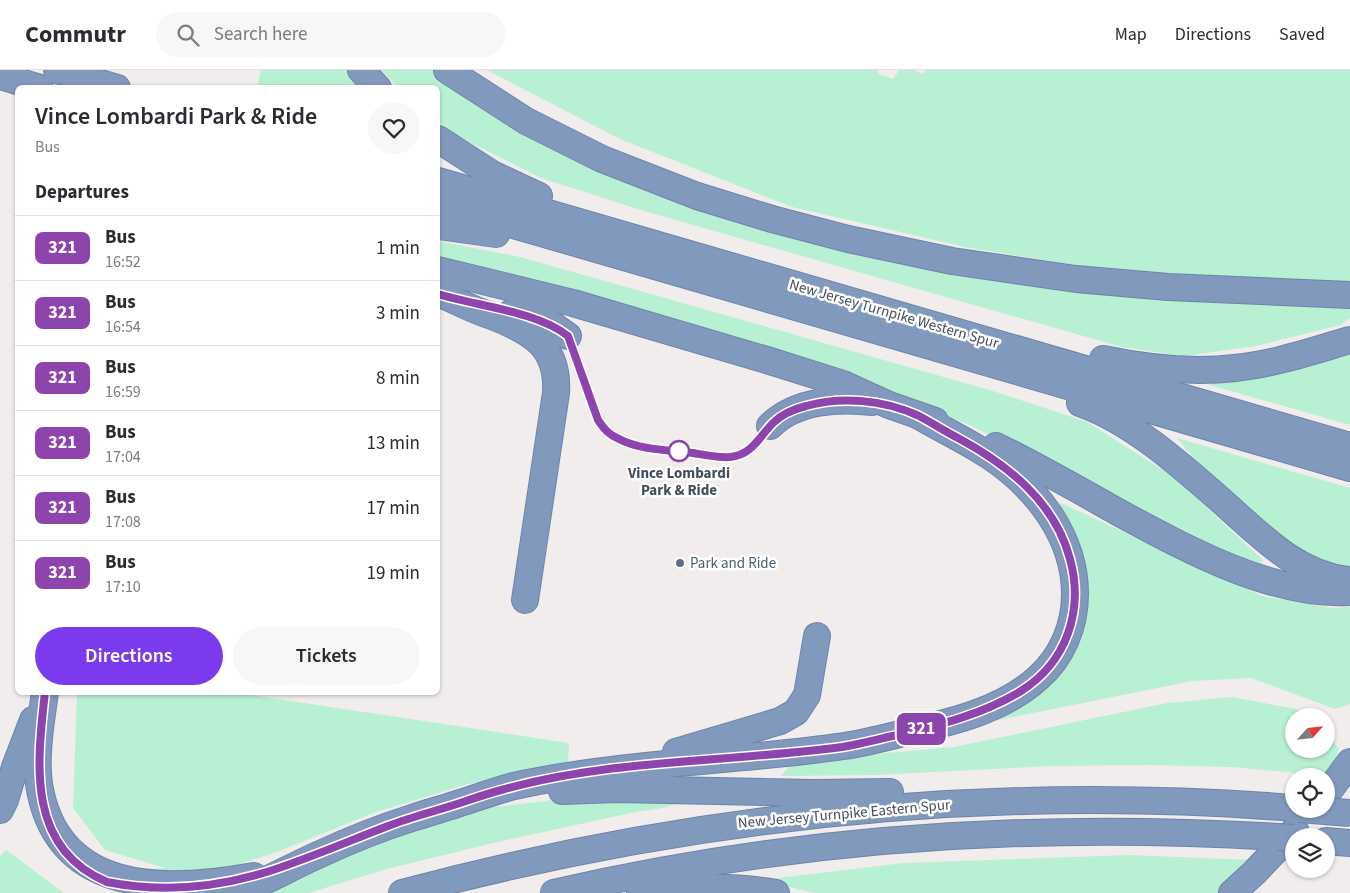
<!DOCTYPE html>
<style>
:root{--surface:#fff;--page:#f7f7f7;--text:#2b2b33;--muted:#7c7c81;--line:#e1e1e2;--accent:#7c3aed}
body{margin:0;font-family:"Source Sans 3",sans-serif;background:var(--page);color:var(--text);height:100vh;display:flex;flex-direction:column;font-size:19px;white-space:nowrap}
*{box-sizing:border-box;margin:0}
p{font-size:16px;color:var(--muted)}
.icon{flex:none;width:28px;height:28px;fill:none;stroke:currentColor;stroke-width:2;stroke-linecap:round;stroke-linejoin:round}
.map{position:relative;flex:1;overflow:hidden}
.side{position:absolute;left:15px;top:15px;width:425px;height:610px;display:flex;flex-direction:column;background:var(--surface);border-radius:8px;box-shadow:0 1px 4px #0004}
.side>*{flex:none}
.badge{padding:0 10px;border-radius:8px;font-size:18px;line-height:32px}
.needle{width:32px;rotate:63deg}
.tools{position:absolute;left:1285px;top:638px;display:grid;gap:10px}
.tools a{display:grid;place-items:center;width:50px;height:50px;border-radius:50%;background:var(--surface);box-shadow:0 1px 4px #0004;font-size:25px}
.map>.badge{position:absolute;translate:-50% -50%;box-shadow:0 0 0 2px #fff}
h2{padding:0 20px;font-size:19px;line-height:45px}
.round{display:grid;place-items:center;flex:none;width:52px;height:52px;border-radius:26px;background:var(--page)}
.summary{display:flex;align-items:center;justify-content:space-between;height:85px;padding:0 20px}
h1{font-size:24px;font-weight:600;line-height:38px}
.action{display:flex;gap:10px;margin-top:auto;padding:10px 20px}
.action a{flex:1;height:58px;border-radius:30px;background:var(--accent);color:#fff;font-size:20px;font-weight:600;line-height:58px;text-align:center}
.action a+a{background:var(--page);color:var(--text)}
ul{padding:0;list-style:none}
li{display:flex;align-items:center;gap:15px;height:65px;padding:0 20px;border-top:1px solid var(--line)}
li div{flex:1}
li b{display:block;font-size:19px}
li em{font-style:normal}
li .badge{min-width:55px;font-weight:700;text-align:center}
header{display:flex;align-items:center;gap:30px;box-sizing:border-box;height:70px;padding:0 25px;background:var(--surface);border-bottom:1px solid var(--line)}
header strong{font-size:24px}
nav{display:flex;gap:28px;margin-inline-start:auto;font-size:18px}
.search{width:350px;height:45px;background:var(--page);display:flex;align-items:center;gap:12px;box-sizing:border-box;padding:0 18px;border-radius:28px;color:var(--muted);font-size:19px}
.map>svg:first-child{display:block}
.green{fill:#b8f0d3}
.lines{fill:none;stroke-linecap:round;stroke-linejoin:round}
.highway-casing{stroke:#6d84aa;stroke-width:28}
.highway{stroke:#8299be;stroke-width:26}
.highway-bridge-casing{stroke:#6d84aa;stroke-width:28;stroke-linecap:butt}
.highway-bridge{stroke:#8299be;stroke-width:26}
.line-casing{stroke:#fff;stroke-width:11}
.line{stroke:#8e44ad;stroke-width:8}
.stop-dot{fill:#fff;stroke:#8e44ad;stroke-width:2.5}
.service-dot{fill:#5c6f8a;stroke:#fff;stroke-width:2}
.labels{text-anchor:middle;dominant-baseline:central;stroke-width:5;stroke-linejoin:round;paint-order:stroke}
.street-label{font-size:15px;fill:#444e5b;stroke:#fff}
.stop-label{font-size:15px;font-weight:bold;fill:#444e5b;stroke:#fff}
.service-label{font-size:15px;fill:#4e5e75;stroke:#fff;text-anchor:start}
</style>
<header>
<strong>Commutr</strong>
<div class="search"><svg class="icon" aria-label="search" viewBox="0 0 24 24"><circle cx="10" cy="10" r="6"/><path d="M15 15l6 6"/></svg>Search here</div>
<nav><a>Map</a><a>Directions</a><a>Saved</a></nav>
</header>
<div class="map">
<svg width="1350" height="823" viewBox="0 0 1350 823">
<rect width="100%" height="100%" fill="#f0edec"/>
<g class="green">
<polygon points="261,0 350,0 366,18 257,18"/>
<polygon points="381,0 437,0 490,35 815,169 1350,232 1350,248 1340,255 1256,276 1184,286 1122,277 644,141 541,108 452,63 438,51 438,18 398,17"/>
<polygon points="487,0 877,0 879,4 893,9 899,0 914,0 922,4 926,0 1350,0 1350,214 1143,205 1099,199 965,177 792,137 620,69"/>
<polygon points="438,171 520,187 993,321 1087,352 1174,407 1263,490 1258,497 1102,427 972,356 825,299 438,194"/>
<polygon points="1350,277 1350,355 1179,306"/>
<polygon points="1177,368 1350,418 1350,502 1311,491 1214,414"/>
<polygon points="1059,432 1262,526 1332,538 1350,537 1350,634 1335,639 1251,608 1192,611 964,657 1024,630 1083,504"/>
<polygon points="77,623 243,623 244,624 569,673 568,693 468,714 376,742 277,782 212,803 125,802 165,798 105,780 73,738"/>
<polygon points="1232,627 1296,639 1306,646 1294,646 1294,679 1326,679 1326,664 1339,678 1330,706 1231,697 1151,695 1050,696 875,705 781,706 794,691 954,677 1167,633"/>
<polygon points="680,729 668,737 631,743 493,773 387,799 308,823 262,823 370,774 470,740 553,730"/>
<polygon points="6,780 64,823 0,823 0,786"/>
<polygon points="1129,785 1252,790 1219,823 815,823 761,810 903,793"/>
</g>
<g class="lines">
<defs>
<g id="highway">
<polyline points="57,0 117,18"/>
<polyline points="361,0 378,18"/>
<polyline points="447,0 526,51 602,89 697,126 772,149 848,169 952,191 1076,209 1168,217 1350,225"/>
<polyline points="0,6 40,18"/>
<polyline points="438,69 492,104 539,126"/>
<polyline points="438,111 1350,376"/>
<polyline points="438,133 1350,398"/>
<polyline points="438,156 496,164"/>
<polyline points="438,200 573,233 770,291 843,314 889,335 935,351"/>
<path d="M445,226c15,7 31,15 47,20 39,15 67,30 64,77l-31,207"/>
<polyline points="511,243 551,254 568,266"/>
<path d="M1103,289c43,9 88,14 132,9 39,-4 77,-17 115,-28"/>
<path d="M1080,333c54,19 104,65 146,102 36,32 71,69 121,75"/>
<path d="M770,356c26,-26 69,-28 103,-24"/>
<path d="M996,376c41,20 81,43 120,65 67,36 156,86 234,81"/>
<path d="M45,622c-4,30 -10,62 -6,92 17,109 122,109 215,92"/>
<polyline points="676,682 780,651 796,642 807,625 817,566"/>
<polyline points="562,721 617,719 814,723 890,722"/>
<polyline points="1326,725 1350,692"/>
<polyline points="0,740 5,730 15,697 33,650"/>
<polyline points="1326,771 1350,773"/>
<path d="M237,823c28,-11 54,-26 81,-38 30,-14 62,-27 94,-37 15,-5 30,-9 45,-14 19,-6 38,-13 57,-18 108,-24 220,-24 330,-40 21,-3 43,-9 64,-14 44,-10 95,-22 130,-54 24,-21 37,-52 37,-84 0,-57 -38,-106 -84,-137 -22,-15 -48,-27 -72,-41"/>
<path d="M402,823c291,-78 591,-109 892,-85"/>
<path d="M554,823c237,-55 481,-71 724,-56"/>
<path d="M640,823c45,-6 90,-8 136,0"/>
<polyline points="1232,823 1254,803 1295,760"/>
</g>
</defs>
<use href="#highway" class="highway-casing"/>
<use href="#highway" class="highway"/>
<defs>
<g id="highway-bridge">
<polyline points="1299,739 1350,743"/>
<polyline points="1278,767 1294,768"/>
</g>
</defs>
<use href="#highway-bridge" class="highway-bridge-casing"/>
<use href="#highway-bridge" class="highway-bridge"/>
</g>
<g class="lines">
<defs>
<path id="line" d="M45,622c-8,71 -19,156 62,190 55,11 113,5 166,-12 39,-13 76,-29 115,-44 23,-9 48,-15 72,-23 15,-5 29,-10 45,-14 108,-30 226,-27 337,-42 18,-3 37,-8 55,-12 43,-10 86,-21 124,-44 46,-29 63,-81 49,-132 -15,-57 -62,-94 -112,-121 -14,-7 -27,-16 -41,-23 -34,-15 -75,-19 -111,-9 -12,3 -24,8 -33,17 -14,14 -21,32 -43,34 -12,1 -25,-2 -37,-4 -24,-3 -53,-3 -74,-14 -10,-4 -15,-10 -21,-19l-30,-84c-31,-25 -92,-30 -130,-42"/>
</defs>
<use href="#line" class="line-casing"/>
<use href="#line" class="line"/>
</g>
<circle class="stop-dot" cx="679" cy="381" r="10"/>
<circle class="service-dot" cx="680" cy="493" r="5"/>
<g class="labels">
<g class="street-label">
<text transform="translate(894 244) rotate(16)">New Jersey Turnpike Western Spur</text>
<text transform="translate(844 744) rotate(-5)">New Jersey Turnpike Eastern Spur</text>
</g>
<g class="stop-label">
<text x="679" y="403">Vince Lombardi<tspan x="679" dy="17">Park &amp; Ride</tspan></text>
</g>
<g class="service-label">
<text x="690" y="493">Park and Ride</text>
</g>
</g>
</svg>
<div class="tools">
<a><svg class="needle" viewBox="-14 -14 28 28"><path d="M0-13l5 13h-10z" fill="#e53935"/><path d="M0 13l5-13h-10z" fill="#7c7c81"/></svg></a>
<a><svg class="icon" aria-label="locate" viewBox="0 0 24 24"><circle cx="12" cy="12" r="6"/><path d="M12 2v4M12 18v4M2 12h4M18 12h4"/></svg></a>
<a><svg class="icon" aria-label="layers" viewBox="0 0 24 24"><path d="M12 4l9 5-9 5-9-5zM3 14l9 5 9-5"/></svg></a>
</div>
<b class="badge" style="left:921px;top:659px;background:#8e44ad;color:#fff">321</b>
<section class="side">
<div class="summary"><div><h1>Vince Lombardi Park &amp; Ride</h1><p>Bus</p></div><a class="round"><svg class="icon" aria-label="heart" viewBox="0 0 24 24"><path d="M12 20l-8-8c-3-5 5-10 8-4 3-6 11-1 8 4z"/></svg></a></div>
<h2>Departures</h2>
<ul>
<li><span class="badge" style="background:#8e44ad;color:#fff">321</span><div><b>Bus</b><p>16:52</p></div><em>1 min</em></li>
<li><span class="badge" style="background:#8e44ad;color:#fff">321</span><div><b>Bus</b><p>16:54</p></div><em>3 min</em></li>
<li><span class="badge" style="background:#8e44ad;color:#fff">321</span><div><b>Bus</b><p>16:59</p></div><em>8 min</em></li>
<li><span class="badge" style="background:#8e44ad;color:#fff">321</span><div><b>Bus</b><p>17:04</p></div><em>13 min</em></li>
<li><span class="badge" style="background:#8e44ad;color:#fff">321</span><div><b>Bus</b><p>17:08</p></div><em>17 min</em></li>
<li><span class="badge" style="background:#8e44ad;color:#fff">321</span><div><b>Bus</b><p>17:10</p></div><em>19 min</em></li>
</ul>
<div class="action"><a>Directions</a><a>Tickets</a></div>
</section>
</div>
